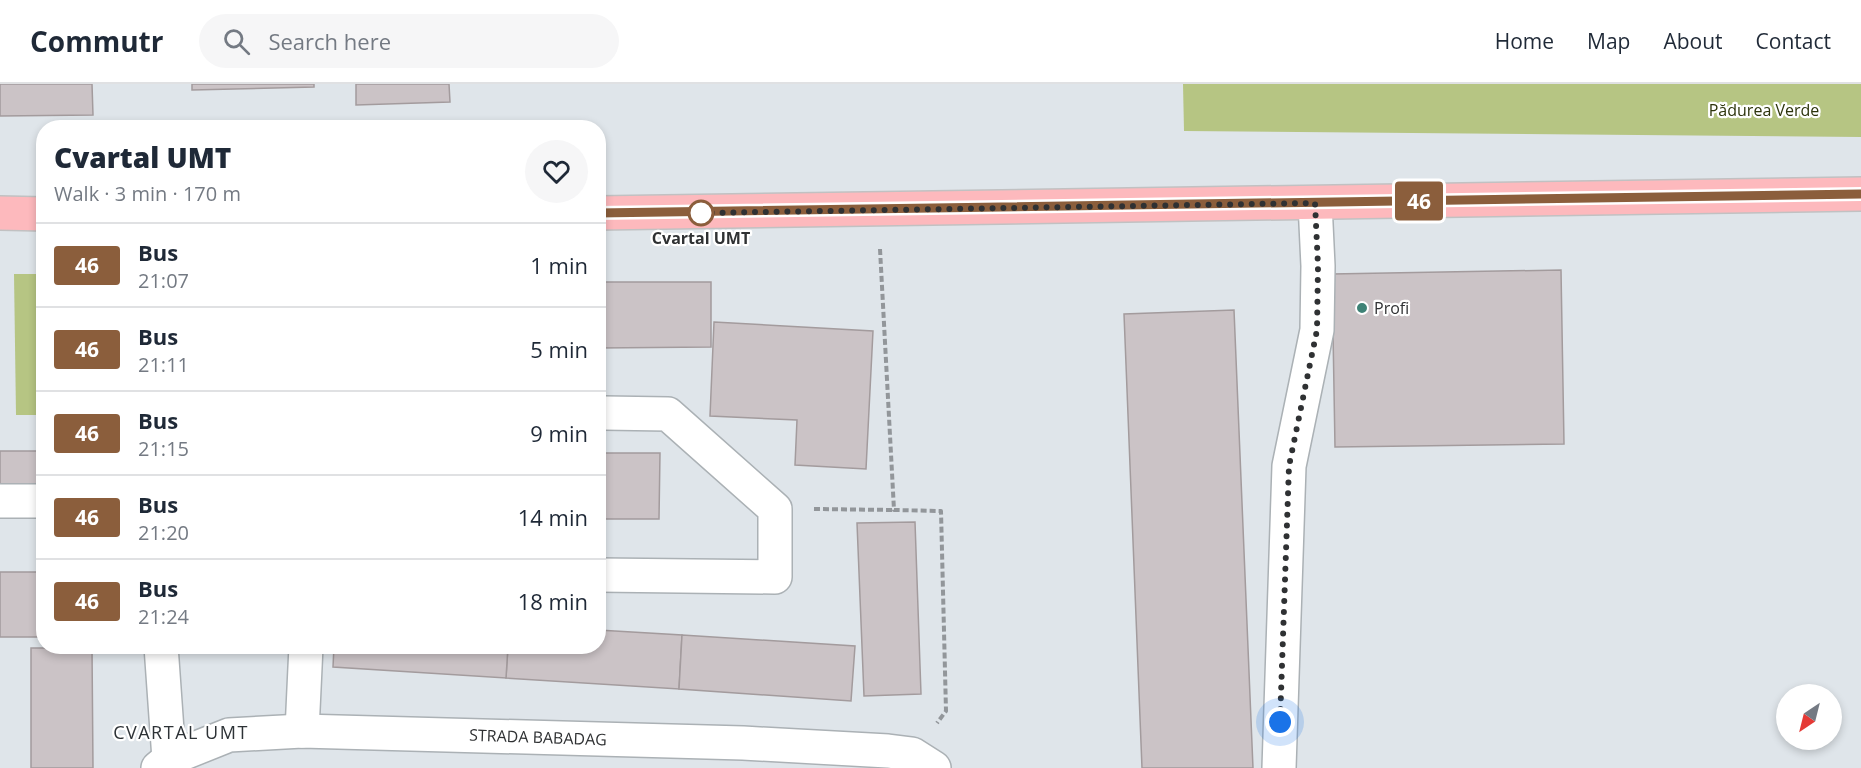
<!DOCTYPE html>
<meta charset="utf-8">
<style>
:root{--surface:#fff;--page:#f6f6f7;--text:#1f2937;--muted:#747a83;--line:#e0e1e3}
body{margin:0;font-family:"Open Sans",sans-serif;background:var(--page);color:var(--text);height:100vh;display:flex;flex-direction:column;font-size:22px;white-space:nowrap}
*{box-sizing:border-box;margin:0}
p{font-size:20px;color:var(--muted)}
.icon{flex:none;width:33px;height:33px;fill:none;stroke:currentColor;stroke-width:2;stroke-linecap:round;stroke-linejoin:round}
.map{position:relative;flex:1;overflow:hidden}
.panel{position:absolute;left:36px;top:36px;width:570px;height:534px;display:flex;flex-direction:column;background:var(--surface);border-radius:24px;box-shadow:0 3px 9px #0003}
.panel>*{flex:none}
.badge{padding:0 12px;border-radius:4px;font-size:21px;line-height:39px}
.needle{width:39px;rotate:215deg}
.buttons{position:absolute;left:1776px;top:600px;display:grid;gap:12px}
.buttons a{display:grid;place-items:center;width:66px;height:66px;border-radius:50%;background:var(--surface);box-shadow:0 3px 9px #0003;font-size:30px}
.you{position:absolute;width:30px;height:30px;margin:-15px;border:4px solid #fff;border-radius:50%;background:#1a73e8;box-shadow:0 0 0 9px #1a73e833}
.map>.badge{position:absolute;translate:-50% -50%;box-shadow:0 0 0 3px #fff}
.round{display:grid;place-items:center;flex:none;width:63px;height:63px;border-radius:32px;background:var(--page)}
.overview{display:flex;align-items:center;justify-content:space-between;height:102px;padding:0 18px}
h1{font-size:28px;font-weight:800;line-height:45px}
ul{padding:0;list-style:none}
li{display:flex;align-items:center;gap:18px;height:84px;padding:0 18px;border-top:2px solid var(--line)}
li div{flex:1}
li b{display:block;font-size:22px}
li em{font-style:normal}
li .badge{min-width:66px;font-weight:700;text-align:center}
header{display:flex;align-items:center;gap:36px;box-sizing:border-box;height:84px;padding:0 30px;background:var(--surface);border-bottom:2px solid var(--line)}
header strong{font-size:28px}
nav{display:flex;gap:33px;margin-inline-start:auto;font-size:21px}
.search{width:420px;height:54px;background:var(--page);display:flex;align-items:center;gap:15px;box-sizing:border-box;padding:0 21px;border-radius:33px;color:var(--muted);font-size:22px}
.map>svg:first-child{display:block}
.green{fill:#b6c583}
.building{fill:#cbc3c6;stroke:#a39b9d;stroke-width:1.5}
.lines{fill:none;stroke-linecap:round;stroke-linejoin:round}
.minor-casing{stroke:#abb1b5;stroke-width:36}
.major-casing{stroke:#c1c1c2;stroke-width:36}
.path{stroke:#92969a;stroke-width:4;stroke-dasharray:6 3;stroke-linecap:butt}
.minor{stroke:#fff;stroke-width:33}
.major{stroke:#fdb9bd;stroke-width:33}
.line-casing{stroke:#fff;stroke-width:14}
.line{stroke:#8b5e3c;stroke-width:9}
.walk{stroke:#2f3133;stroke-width:6;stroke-dasharray:0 10.8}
.stop-dot{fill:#fff;stroke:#8b5e3c;stroke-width:3}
.poi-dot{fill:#3e8276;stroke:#fff;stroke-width:2}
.labels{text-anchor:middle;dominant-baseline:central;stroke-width:4.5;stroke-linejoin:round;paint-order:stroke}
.park-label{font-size:16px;fill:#2d340c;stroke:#fff}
.stop-label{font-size:16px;font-weight:bold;fill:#2f3133;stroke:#fff}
.poi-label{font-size:16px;fill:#2f3133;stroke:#fff;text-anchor:start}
.street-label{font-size:16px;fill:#2f3133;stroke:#fff}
.neighbourhood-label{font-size:18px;letter-spacing:1.5px;fill:#2d3236;stroke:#fff}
</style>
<header>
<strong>Commutr</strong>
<div class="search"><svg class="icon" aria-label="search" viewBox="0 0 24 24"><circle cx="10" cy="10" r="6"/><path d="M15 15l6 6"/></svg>Search here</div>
<nav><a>Home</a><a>Map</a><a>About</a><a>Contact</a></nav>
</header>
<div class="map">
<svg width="1861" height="684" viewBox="0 0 1861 684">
<rect width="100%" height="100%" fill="#dfe5ea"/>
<g class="green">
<polygon points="1183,0 1861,0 1861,53 1184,47"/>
<polygon points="14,190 43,190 43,331 16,331"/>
</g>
<g class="building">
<polygon points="0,0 92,0 93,31 0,32"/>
<polygon points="192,0 314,0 314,3 192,6"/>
<polygon points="356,0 449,0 450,18 356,21"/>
<polygon points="1561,186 1564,360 1335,363 1332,190"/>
<polygon points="598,198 711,198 711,263 598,264"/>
<polygon points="1234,226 1253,684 1142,684 1124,230"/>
<polygon points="714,238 873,247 866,385 795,381 797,336 710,332"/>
<rect x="0" y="367" width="44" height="41"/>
<polygon points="598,369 660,369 659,435 598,435"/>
<polygon points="915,438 921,610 864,612 857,439"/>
<rect x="0" y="488" width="44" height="65"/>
<polygon points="598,546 682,551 679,605 506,594 508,562 598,562"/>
<polygon points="682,551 855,562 851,617 679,605"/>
<polygon points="334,562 508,562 506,594 333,583"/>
<polygon points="31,564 92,564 93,684 31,684"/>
</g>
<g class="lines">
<defs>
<g id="minor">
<polyline points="0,417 44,417"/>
<polyline points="598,491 775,493 775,425 668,330 604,329"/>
<polyline points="161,562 169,675"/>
<polyline points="302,647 306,562"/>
<polyline points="158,684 169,675 229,651 302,647 743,659 888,667 912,670 934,684"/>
<polyline points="1279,684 1289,382 1317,246 1318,182 1315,119"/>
</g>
<g id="major">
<polyline points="0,129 44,130"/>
<polyline points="598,129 1861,110"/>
</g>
</defs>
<use href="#minor" class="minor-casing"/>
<use href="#major" class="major-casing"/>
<g class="path">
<polyline points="880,165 894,426 941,427 946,627 937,639"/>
<polyline points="814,425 894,426"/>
</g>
<use href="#minor" class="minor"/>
<use href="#major" class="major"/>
</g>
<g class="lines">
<defs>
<polyline id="line" points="598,129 1861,110"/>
</defs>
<use href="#line" class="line-casing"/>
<use href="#line" class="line"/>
<polyline class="walk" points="701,129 1315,119 1318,182 1317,246 1289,382 1280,638"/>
</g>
<circle class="stop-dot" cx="701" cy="129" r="12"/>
<circle class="poi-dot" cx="1362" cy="224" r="6"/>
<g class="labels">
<g class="park-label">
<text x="1764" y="26">Pădurea Verde</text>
</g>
<g class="stop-label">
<text x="701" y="154">Cvartal UMT</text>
</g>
<g class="poi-label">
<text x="1374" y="224">Profi</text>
</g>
<g class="street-label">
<text transform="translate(538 653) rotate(2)">STRADA BABADAG</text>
</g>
<g class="neighbourhood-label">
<text x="181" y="648">CVARTAL UMT</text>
</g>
</g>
</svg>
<div class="buttons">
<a><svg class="needle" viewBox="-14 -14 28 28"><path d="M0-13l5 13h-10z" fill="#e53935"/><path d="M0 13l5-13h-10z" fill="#747a83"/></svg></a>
</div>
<div class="you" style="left:1280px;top:638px"></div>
<b class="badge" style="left:1419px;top:117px;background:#8b5e3c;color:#fff">46</b>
<section class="panel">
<div class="overview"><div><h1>Cvartal UMT</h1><p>Walk · 3 min · 170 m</p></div><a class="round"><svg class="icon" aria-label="heart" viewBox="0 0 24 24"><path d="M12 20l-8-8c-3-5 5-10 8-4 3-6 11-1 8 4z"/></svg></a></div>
<ul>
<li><span class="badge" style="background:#8b5e3c;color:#fff">46</span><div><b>Bus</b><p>21:07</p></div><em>1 min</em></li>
<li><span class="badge" style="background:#8b5e3c;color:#fff">46</span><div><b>Bus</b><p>21:11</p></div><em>5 min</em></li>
<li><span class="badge" style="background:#8b5e3c;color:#fff">46</span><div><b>Bus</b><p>21:15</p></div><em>9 min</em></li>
<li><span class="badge" style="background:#8b5e3c;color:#fff">46</span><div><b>Bus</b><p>21:20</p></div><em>14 min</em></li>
<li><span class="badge" style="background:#8b5e3c;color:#fff">46</span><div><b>Bus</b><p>21:24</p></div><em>18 min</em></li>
</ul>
</section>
</div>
